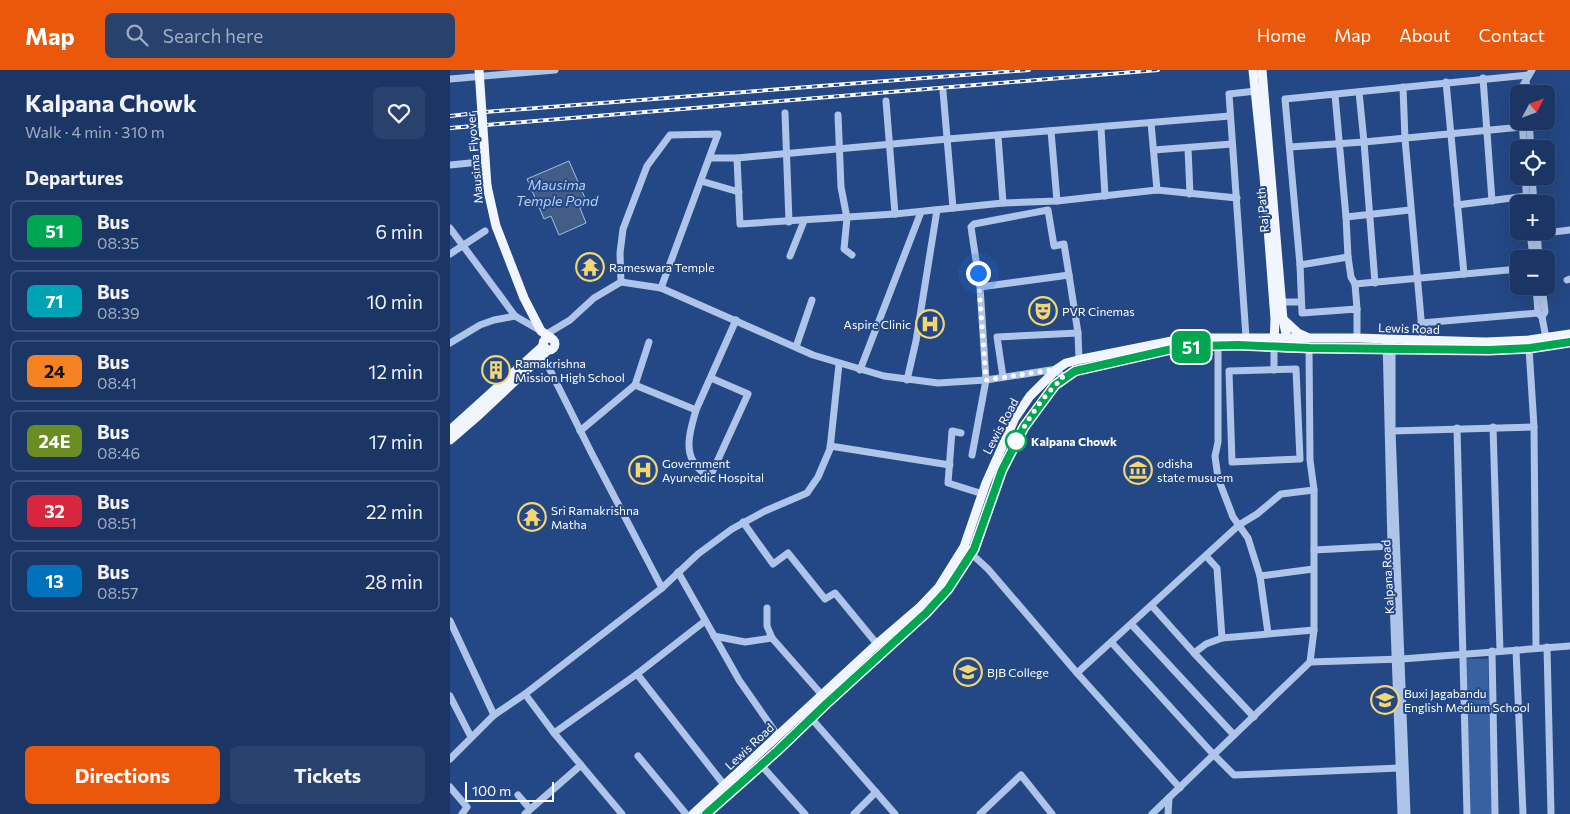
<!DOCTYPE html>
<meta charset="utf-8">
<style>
:root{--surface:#1b3664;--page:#28416d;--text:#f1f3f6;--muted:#a0abbf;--line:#395078;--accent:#ea580c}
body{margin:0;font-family:Commissioner,sans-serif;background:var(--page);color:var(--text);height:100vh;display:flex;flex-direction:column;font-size:19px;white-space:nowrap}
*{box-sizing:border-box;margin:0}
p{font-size:16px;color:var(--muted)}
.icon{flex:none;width:28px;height:28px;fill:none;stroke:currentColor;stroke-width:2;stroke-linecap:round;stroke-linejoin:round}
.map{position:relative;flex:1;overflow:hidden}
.details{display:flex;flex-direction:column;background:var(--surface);width:450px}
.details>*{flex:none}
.badge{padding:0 10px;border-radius:8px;font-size:18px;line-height:32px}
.needle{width:32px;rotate:49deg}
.buttons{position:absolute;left:1060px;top:15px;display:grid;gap:10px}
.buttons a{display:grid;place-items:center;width:45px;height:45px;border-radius:8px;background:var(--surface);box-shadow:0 5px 20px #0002,0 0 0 1px var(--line);font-size:25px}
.scale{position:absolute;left:15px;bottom:12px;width:89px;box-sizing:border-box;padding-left:5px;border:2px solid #fff;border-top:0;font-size:14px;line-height:18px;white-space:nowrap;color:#fff;-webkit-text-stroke:4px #244885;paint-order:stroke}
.you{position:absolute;width:25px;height:25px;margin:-12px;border:4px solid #fff;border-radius:50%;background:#1a73e8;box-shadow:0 0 0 8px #1a73e833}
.map>.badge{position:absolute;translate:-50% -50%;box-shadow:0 0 0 2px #fff}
h2{padding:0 25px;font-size:19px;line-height:45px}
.round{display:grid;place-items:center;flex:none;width:52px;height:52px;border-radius:8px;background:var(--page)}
.summary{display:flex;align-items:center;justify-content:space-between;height:85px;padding:0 25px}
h1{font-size:24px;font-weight:700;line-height:38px}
.button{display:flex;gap:10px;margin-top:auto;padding:10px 25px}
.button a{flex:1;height:58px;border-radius:8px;background:var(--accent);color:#fff;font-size:20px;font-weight:700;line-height:58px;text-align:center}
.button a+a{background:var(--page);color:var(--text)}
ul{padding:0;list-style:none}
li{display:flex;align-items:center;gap:15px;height:62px;margin:0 10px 8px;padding:0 15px;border:2px solid var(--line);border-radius:8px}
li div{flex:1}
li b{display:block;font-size:19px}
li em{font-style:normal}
li .badge{min-width:55px;font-weight:700;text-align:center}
header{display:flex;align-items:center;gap:30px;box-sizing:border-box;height:70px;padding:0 25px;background:var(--accent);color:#fff}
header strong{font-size:24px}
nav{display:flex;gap:28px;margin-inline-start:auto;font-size:18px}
.search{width:350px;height:45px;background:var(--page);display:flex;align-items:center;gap:12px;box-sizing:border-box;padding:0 18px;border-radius:8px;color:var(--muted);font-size:19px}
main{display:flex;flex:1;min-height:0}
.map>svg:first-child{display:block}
.green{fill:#3861a2}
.water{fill:#435d89;stroke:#a2bee9}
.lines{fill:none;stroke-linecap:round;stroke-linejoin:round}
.minor{stroke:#aec4e8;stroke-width:7}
.major{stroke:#f0f5fe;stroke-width:9}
.rail-casing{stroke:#fff;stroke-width:4}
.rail{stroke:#244885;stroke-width:2;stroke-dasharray:5.5;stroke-linecap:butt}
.major-bridge{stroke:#f0f5fe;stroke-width:9}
.line-casing{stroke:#fff;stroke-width:11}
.line{stroke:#00a651;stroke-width:8}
.walk{stroke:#fff;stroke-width:5;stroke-dasharray:0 9}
.stop-dot{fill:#fff;stroke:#00a651;stroke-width:2.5}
.labels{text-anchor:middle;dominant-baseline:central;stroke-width:4;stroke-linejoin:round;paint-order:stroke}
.street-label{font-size:12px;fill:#fff;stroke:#244885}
.poi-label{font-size:12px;fill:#fff;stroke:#244885;text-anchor:start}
.stop-label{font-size:12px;font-weight:bold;fill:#fff;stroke:#244885;text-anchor:start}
.water-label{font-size:14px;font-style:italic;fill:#b9cff0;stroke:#244885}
</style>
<header>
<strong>Map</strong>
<div class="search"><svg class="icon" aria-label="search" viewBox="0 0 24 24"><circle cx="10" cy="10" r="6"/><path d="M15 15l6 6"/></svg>Search here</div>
<nav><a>Home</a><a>Map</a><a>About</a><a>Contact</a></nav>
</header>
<main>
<section class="details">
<div class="summary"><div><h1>Kalpana Chowk</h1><p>Walk · 4 min · 310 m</p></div><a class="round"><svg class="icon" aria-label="heart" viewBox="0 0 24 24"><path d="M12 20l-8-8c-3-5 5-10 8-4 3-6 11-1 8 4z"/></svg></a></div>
<h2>Departures</h2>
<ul>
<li><span class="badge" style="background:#00a651;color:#fff">51</span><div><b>Bus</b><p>08:35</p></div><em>6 min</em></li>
<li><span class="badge" style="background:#00a3b4;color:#fff">71</span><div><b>Bus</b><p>08:39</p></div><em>10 min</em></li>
<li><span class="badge" style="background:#f58220;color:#111">24</span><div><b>Bus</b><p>08:41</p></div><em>12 min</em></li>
<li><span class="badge" style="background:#6b8e23;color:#fff">24E</span><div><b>Bus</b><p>08:46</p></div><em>17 min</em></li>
<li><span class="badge" style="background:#d7263d;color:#fff">32</span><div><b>Bus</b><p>08:51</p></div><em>22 min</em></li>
<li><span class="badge" style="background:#0072bc;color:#fff">13</span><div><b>Bus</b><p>08:57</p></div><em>28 min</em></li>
</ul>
<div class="button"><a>Directions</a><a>Tickets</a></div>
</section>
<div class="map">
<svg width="1120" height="744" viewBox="0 0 1120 744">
<rect width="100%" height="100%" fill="#244885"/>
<polygon class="green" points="1015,589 1038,589 1042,744 1020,744"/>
<polygon class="water" points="119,91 138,135 130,138 136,153 109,165 101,146 94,149 77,109"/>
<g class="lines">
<g class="minor">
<polyline points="1033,8 1042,131"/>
<polyline points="0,9 105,0"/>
<polyline points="996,12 1014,204"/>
<polyline points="1076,12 1079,24"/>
<polyline points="953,17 955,69 973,271"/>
<polyline points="493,21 503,138"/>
<polyline points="909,22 914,72 925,213"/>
<polyline points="1072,24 1072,17 1082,0"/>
<polyline points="885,25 896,147"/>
<polyline points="436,31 445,144"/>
<polyline points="335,43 339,152"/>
<polyline points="388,45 391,117 397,148 394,179 402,185"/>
<polyline points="1072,51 1074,79"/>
<polyline points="1079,51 1081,79"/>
<polyline points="701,53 707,120"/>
<polyline points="651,58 655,126"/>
<polyline points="601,61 607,131"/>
<polyline points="548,66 553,133"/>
<polyline points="840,77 914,72 1072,57"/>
<polyline points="738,78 740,124"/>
<polyline points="704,80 782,74"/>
<polyline points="260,88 287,88 498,69 780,46"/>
<polyline points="287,88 290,154 445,144 553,133 607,131 707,120 787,128"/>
<polyline points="0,95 20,93"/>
<polyline points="1075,106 1077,134"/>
<polyline points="1082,106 1084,134"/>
<polyline points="251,111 289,122"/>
<polyline points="1007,135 1077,126"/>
<polyline points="0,158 65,246"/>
<polyline points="1080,161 1083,189"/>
<polyline points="1087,161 1089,189"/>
<polyline points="1087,164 1120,160"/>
<polyline points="0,184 35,161"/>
<polyline points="340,186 354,151"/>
<polyline points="898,187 896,147 960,140"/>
<polyline points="850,195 898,187 901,207 905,214 907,239"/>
<polyline points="619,205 628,263"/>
<polyline points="1117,210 1120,209"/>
<polyline points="171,212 170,183 173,159 197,96 220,65 268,64 211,218"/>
<polyline points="905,214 1069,199"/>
<polyline points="1086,216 1088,243 1092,247 1096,268"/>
<polyline points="1092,216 1095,242 1092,247"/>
<polyline points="832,232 851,232"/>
<polyline points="971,253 1088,243"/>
<polyline points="95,265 120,250 144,228 171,212 211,218 363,285 434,306 488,313 536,310 607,299 613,308"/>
<polyline points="796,267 779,24 806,21"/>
<polyline points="907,268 907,239 852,243 850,195 835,29 1078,5"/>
<polyline points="936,269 941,476 951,744"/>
<polyline points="942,269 942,361 957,744"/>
<polyline points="0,273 30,255 44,250 65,246 91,261"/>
<polyline points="768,276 768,372 765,386 768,408 783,447 798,468 810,506 818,563"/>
<polyline points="346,277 362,230"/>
<polyline points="859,278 860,390 864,420"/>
<polyline points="1079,278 1084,357 1086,578"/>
<polygon points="846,299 850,389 782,392 779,301"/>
<polyline points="410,300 471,142"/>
<polyline points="824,300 824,277"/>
<polyline points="553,307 547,267 628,263 629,290"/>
<polyline points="457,310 466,271 487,140"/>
<polyline points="185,315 199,272"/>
<path d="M246,340c-8,28 -15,51 14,67l38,-83 -37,-16"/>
<polyline points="1043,357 1050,581"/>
<polyline points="1007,358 1017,744"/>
<polyline points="130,361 185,315 246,340 286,250"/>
<polyline points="942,361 1084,357"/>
<polyline points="511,363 502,361 498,413 533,424"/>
<polyline points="380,376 500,395"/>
<polyline points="522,385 536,310 530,217 521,157 524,154 598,140 604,176 614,174 619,205 530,217"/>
<polyline points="293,452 323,494 338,483 375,529 385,523 427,574"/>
<polyline points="514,477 538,499 627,603 730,718"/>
<polyline points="864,480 941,476"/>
<polyline points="756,486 767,498 772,568"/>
<polyline points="228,502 289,610 328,666"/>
<polyline points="810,506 863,499"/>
<polyline points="212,518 248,484 282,459 315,441 357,423 368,407 380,379 389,294"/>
<polyline points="702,536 744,583 804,647"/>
<polyline points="317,538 317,556 322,568 372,625"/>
<polyline points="0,551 44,645 75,624 212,518 141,382 93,286"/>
<polyline points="682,555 784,665"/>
<polyline points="264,566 295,572 322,568"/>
<polyline points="662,573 763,684 784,705 950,698"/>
<polyline points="1097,577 1101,744"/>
<polyline points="1066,580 1073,744"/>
<polyline points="1042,581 1045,744"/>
<polyline points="744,583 756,574 772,568 864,560"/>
<polyline points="860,592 952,589 1120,576"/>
<polyline points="627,603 789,455 807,444 831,424 864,420 864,560 860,592 702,744"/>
<polyline points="187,604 275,716"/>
<polyline points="75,624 104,663 172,744"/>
<polyline points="0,626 21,667"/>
<polyline points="361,648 445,744"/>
<polyline points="104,663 187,604 255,551"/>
<polyline points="188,686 236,744"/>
<polyline points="0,689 44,645"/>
<polyline points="311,695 355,744"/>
<polyline points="0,717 17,737 12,744"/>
<polyline points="68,725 80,739"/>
<polyline points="75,744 131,695"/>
<polyline points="404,744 426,722"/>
<polyline points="530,744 571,705 602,744"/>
<polyline points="718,744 719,728"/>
</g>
<g class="major">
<polyline points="803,0 814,106 825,249 824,274"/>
<polyline points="812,0 833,250 837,268 836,273"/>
<polyline points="37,116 46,156 74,228 91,261 101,268"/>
<polyline points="834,250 848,263 857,267"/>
<circle cx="99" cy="274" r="6"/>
<polyline points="0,360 94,275"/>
<polyline points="0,370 30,344 98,280"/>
<polyline points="243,744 427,574 469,538 489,517 514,477 536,413 565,348 580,326 607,299 616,293 632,289 727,270 756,268 907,268 1036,272 1079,270 1120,264"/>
<polyline points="256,744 327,681 376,634 476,543 498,519 525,479 552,400 574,357 605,315 625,301 722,279 748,276 788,275 836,278 1039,280 1079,278 1120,272"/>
</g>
<defs>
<g id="rail">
<polyline points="0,46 35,42 579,0"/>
<polyline points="0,58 708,0"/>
</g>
</defs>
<use href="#rail" class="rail-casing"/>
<use href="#rail" class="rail"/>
<polyline class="major-bridge" points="29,0 37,116"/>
</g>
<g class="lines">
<defs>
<polyline id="line" points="256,744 327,681 376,634 476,543 498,519 524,479 552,400 574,357 605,315 625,301 722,279 748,276 788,275 860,278 1039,280 1080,278 1120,272"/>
</defs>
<use href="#line" class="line-casing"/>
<use href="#line" class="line"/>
<path class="walk" d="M528,203l8,107 71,-11 6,9c-21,18 -36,43 -49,67l2,-4"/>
</g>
<defs>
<symbol id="temple-ring" viewBox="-11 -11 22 22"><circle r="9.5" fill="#244885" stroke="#f3d671" stroke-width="1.5"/><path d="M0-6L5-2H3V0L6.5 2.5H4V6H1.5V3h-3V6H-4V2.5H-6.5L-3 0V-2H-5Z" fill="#f3d671"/></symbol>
<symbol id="theatre-ring" viewBox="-11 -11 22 22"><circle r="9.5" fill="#244885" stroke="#f3d671" stroke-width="1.5"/><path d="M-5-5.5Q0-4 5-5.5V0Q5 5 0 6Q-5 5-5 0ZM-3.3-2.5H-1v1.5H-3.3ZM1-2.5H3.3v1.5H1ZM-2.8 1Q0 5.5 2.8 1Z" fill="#f3d671"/></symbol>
<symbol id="hospital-ring" viewBox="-11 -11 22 22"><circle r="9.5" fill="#244885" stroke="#f3d671" stroke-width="1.5"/><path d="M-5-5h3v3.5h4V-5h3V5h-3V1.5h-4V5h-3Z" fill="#f3d671"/></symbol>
<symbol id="building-ring" viewBox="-11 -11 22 22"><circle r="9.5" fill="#244885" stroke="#f3d671" stroke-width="1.5"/><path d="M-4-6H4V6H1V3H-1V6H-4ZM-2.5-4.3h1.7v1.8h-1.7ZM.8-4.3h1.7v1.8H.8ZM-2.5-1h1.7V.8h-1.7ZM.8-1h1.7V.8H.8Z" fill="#f3d671"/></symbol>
<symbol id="museum-ring" viewBox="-11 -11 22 22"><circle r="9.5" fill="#244885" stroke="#f3d671" stroke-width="1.5"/><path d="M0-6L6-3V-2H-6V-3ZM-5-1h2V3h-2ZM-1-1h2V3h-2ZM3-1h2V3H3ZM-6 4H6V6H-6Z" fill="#f3d671"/></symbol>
<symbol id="university-ring" viewBox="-11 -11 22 22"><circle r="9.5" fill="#244885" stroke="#f3d671" stroke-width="1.5"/><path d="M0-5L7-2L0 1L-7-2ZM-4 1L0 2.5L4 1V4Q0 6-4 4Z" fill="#f3d671"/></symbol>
<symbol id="school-ring" viewBox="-11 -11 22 22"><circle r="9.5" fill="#244885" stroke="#f3d671" stroke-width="1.5"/><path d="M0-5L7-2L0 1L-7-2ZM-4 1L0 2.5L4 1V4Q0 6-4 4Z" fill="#f3d671"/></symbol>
</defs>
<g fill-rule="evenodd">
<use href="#temple-ring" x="124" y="181" width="32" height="32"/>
<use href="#theatre-ring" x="577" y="225" width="32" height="32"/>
<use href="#hospital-ring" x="464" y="238" width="32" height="32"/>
<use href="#building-ring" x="30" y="284" width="32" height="32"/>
<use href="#hospital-ring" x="177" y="384" width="32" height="32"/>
<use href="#museum-ring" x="672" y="384" width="32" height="32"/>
<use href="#temple-ring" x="66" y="431" width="32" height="32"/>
<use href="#university-ring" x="502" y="586" width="32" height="32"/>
<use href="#school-ring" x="919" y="614" width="32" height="32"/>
</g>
<circle class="stop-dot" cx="566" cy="371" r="10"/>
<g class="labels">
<g class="street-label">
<text transform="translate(24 88) rotate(-95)">Mausima Flyover</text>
<text transform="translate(812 140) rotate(-95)">Raj Path</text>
<text transform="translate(959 258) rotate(2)">Lewis Road</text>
<text transform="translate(550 356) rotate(-62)">Lewis Road</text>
<text transform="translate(937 507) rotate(-93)">Kalpana Road</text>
<text transform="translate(299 676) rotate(-43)">Lewis Road</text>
</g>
<g class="poi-label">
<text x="159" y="197">Rameswara Temple</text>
<text x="612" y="241">PVR Cinemas</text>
<text x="461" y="254" text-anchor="end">Aspire Clinic</text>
<text x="65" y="293">Ramakrishna<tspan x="65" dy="14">Mission High School</tspan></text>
<text x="212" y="393">Government<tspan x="212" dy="14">Ayurvedic Hospital</tspan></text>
<text x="707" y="393">odisha<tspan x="707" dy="14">state musuem</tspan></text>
<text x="101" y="440">Sri Ramakrishna<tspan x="101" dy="14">Matha</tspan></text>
<text x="537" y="602">BJB College</text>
<text x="954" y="623">Buxi Jagabandu<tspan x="954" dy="14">English Medium School</tspan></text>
</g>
<g class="stop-label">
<text x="581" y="371">Kalpana Chowk</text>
</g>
<g class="water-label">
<text x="107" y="114">Mausima<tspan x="107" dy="16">Temple Pond</tspan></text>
</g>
</g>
</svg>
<div class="buttons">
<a><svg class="needle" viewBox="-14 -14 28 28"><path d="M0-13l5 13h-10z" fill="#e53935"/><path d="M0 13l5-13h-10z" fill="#a0abbf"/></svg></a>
<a><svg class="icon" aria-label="locate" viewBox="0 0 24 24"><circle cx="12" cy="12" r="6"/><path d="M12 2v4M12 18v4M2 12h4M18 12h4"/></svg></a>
<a>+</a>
<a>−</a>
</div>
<div class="scale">100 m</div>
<div class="you" style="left:528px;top:203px"></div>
<b class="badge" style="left:741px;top:277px;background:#00a651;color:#fff">51</b>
</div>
</main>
